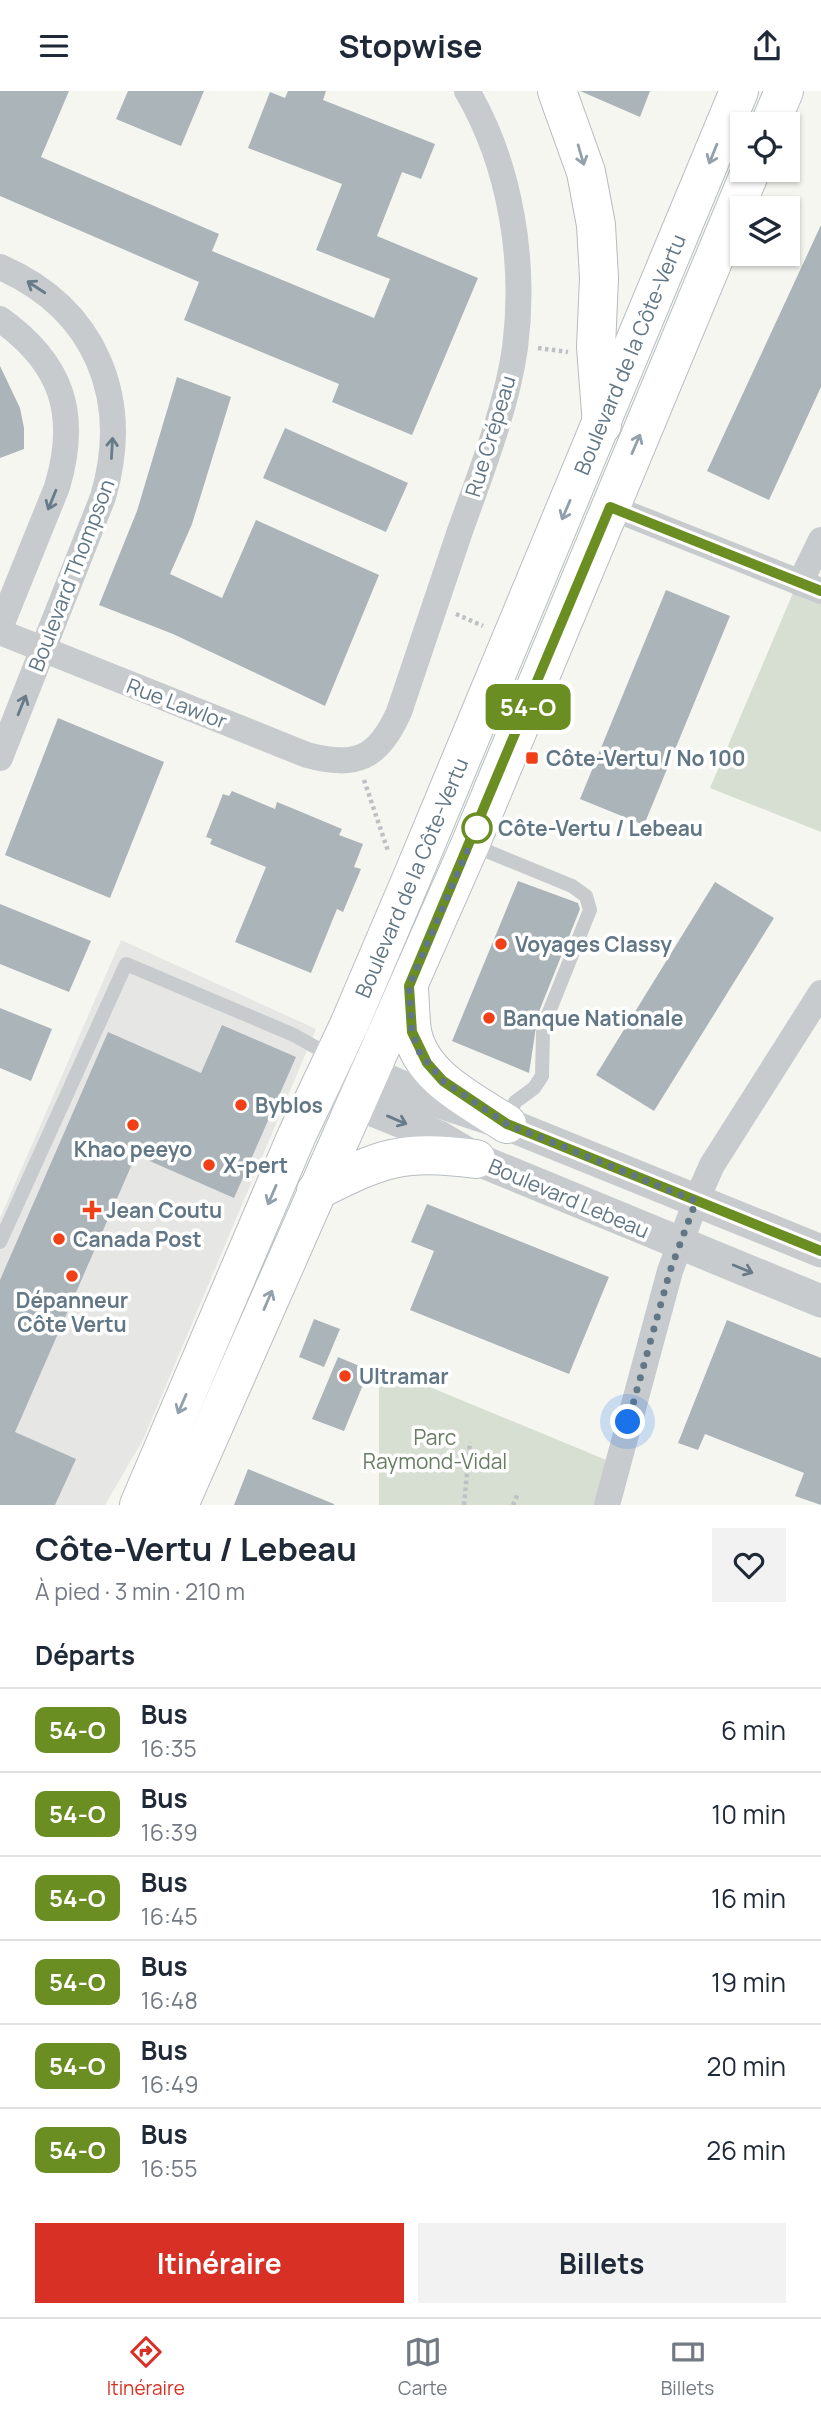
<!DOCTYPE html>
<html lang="fr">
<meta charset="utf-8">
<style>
:root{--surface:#fff;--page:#f2f2f3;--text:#1f2937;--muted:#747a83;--line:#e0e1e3;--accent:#d93025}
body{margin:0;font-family:Manrope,sans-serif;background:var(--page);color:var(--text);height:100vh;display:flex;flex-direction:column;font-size:26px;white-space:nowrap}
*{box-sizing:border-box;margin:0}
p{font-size:23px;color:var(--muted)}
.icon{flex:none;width:38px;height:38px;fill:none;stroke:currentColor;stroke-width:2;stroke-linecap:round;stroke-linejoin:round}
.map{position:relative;height:1414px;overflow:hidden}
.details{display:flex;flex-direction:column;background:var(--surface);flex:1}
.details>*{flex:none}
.badge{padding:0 14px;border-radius:10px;font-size:24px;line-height:46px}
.fabs{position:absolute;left:730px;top:21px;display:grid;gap:14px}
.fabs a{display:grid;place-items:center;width:70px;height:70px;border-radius:0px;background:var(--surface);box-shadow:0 2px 5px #0004;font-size:35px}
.you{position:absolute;width:35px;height:35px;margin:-18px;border:5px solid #fff;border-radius:50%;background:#1a73e8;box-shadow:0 0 0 10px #1a73e833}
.map>.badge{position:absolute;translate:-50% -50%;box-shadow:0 0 0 4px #fff}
h2{padding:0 35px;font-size:26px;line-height:63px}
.round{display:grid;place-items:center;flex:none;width:74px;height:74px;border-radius:0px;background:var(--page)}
.summary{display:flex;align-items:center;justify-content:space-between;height:119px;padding:0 35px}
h1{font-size:33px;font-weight:700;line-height:52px}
.primary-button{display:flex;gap:14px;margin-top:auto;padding:14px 35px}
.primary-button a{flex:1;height:80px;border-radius:0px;background:var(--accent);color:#fff;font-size:28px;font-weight:700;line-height:80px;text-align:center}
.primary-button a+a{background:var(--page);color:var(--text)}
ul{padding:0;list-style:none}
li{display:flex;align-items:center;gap:21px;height:84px;padding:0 35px;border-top:2px solid var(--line)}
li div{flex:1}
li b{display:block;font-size:26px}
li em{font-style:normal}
li .badge{min-width:77px;font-weight:700;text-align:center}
header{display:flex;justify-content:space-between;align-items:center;height:91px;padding:0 35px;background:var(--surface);font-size:32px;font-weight:700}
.dock{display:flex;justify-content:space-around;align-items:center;height:98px;border-top:2px solid var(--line);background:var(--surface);font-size:19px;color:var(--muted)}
.dock a{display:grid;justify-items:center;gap:4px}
.dock .selected{color:var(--accent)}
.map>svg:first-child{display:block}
.built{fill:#e6e7e5}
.green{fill:#d7ded2}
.building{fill:#abb4b9}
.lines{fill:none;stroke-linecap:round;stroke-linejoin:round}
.secondary-casing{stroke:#b7bdc1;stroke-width:40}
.motorway-casing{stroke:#b7bbbe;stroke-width:40}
.path{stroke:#bec1c3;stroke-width:4.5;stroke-dasharray:3.5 3.5;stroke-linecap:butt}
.service{stroke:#c8cbce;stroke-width:14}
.minor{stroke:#c8cbce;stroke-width:26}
.tertiary{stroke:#c8cbce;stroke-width:33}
.secondary{stroke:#fff;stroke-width:38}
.motorway{stroke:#fff;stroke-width:38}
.oneway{stroke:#91a0aa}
.oneway2{stroke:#677b89}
.line-casing{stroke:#fff;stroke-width:16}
.line{stroke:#6b8e23;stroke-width:10}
.walk{stroke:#627785;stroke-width:7;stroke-dasharray:0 12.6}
.poi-dot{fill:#f13f17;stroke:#fff;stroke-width:2.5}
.stop-dot{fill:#fff;stroke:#6b8e23;stroke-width:3.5}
.labels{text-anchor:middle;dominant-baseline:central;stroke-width:7;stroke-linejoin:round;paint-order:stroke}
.street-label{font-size:21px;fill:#627785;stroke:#fff}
.poi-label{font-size:21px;font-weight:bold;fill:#627785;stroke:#fff;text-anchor:start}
.stop-label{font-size:21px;font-weight:bold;fill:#627785;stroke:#fff;text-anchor:start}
.park-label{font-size:21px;fill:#687c62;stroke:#fff}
</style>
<header><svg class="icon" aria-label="menu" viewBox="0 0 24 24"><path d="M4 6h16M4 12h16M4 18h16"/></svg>Stopwise<svg class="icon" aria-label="share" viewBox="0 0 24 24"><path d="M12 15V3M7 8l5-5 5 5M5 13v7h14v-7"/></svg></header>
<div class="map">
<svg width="821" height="1414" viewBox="0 0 821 1414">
<rect width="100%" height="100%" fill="#f6f6f1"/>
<polygon class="built" points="121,849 316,938 143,1349 105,1414 0,1414 0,1127"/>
<g class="green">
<polygon points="793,502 821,513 821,741 710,697"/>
<polygon points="379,1275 616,1373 607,1414 379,1414"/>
</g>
<g class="building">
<polygon points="0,0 69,0 41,66 219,143 212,160 374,227 390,188 316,159 342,93 248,57 270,1 285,7 288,0 326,0 323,9 435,53 421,88 402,81 377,145 478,187 412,344 332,311 339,293 184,229 199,191 0,105"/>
<polygon points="128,0 204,0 181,55 116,28"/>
<polygon points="580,0 650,0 640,26"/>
<polygon points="821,134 821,296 769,409 707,380"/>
<polygon points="0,275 20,317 24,337 24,358 0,367"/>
<polygon points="177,286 231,306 192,433 170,483 222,507 256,429 379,484 325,615 173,543 99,514 137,420"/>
<polygon points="285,337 408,392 386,441 263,387"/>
<polygon points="666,499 730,525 644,734 580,708"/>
<polygon points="58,627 164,671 110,807 5,764"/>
<polygon points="232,700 275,718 277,711 299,720 342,738 339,744 363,753 354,776 361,778 343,821 337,818 311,882 235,851 266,776 210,753 212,748 206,746 223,703 229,705"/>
<polygon points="518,790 578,812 580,818 538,923 529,982 452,950"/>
<polygon points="715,791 774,827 654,1020 596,984"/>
<polygon points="0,813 91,850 69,901 0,873"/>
<polygon points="0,917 52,938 31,990 0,977"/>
<polygon points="222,934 296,966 234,1107 136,1064 15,1341 76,1368 55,1414 0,1414 0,1189 108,941 201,982"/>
<polygon points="427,1113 609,1186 569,1283 410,1219 434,1160 411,1151"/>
<polygon points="314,1228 340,1238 324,1276 299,1266"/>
<polygon points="727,1229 821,1267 821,1414 795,1405 804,1382 705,1343 698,1359 678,1352"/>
<polygon points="338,1266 369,1279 344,1340 312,1328"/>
<polygon points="248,1378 334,1413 334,1414 234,1414"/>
</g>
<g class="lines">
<defs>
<g id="secondary">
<polyline points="770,33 784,0"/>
<path d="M409,897c1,14 1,29 3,43 8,46 60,70 95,93"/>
<path d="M316,1100c65,-33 86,-42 160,-32"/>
<path id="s1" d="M139,1414l158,-370 52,-110 64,-150 326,-784"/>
<polyline points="179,1414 470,754 751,79"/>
</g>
<polyline id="motorway" points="557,0 586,81 596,134 599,187 596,256 602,334"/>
</defs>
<use href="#secondary" class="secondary-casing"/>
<use href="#motorway" class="motorway-casing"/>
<g class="path">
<polyline points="538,257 568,261"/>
<polyline points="456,523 483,535"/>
<polyline points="364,689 388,760"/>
<polyline points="464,1414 470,1351"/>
<polyline points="513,1414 518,1402"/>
</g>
<g class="service">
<polyline points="472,754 572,795 586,805 590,819 547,926 543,941 542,985 534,997 515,1011 507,1032"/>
<polyline points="0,1151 126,873 294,944 331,965"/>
</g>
<g class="minor">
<path d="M0,176c96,42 132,131 103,230l-103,261"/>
<path d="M0,228c62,44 79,95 57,168l-57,141"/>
<polyline points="610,416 821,500"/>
<polyline points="800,492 821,449"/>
<path d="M0,541l307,123c49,13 71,4 92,-43 20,-61 41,-121 61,-181 21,-59 46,-121 55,-183 11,-86 -4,-182 -48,-257"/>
<polyline points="607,1414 670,1180 696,1110 712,1074 821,902"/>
</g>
<g class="tertiary">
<polyline points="345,972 431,1008 507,1033 821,1160"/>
<polyline points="331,1002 439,1046 476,1068 821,1210"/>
</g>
<use href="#secondary" class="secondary"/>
<use href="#motorway" class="motorway"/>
</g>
<defs><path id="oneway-shaft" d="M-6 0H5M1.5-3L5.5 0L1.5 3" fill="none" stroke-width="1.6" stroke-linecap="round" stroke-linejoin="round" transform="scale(1.75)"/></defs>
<g class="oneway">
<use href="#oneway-shaft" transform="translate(713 63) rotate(112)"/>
<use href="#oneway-shaft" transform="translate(581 64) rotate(74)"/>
<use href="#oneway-shaft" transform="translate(636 353) rotate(-67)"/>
<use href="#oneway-shaft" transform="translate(566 419) rotate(113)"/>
<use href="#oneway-shaft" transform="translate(272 1104) rotate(113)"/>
<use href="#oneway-shaft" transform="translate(268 1209) rotate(-67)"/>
<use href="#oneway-shaft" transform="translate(182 1313) rotate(113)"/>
</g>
<g class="oneway2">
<use href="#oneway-shaft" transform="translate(36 196) rotate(-147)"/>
<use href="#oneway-shaft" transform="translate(112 357) rotate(-87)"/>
<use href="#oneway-shaft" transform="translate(52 409) rotate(112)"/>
<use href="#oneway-shaft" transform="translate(22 614) rotate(-68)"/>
<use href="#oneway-shaft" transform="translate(397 1029) rotate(23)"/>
<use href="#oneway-shaft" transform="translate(743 1178) rotate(22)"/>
</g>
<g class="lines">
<defs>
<polyline id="line" points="821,500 610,416 409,895 412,941 427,972 443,990 507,1033 821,1160"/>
</defs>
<use href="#line" class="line-casing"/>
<use href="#line" class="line"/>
<polyline class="walk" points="477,737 409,895 412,941 420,962 443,990 507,1033 696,1110 670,1180 628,1331"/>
</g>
<g class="poi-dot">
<rect x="525" y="660" width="14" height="14" rx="3.5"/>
<circle cx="501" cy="853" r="7"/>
<circle cx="489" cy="927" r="7"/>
<circle cx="241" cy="1014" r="7"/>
<circle cx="133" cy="1034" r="7"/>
<circle cx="209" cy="1074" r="7"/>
<path d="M88.5 1108.5h7v7h7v7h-7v7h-7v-7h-7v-7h7z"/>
<circle cx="59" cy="1148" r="7"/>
<circle cx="72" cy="1185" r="7"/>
<circle cx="345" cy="1285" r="7"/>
</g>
<circle class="stop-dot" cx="477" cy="737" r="14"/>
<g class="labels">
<g class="street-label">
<text stroke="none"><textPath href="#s1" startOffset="1251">Boulevard de la Côte-Vertu</textPath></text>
<text transform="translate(490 345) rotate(-73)">Rue Crépeau</text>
<text transform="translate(71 484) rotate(-69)">Boulevard Thompson</text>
<text transform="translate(177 612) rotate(21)">Rue Lawlor</text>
<text stroke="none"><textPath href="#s1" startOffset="684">Boulevard de la Côte-Vertu</textPath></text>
<text transform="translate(569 1107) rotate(23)">Boulevard Lebeau</text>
</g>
<g class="poi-label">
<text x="546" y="667">Côte-Vertu / No 100</text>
<text x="515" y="853">Voyages Classy</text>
<text x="503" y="927">Banque Nationale</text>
<text x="255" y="1014">Byblos</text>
<text x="133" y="1058" text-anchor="middle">Khao peeyo</text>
<text x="223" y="1074">X-pert</text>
<text x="106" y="1119">Jean Coutu</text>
<text x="73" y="1148">Canada Post</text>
<text x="72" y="1209" text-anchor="middle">Dépanneur<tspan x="72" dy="24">Côte Vertu</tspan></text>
<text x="359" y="1285">Ultramar</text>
</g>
<g class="stop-label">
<text x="498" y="737">Côte-Vertu / Lebeau</text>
</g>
<g class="park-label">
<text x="435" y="1346">Parc<tspan x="435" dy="24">Raymond-Vidal</tspan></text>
</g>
</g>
</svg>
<div class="fabs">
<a><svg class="icon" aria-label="locate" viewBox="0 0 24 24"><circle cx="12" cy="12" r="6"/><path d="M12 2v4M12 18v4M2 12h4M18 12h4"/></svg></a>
<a><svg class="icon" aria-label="layers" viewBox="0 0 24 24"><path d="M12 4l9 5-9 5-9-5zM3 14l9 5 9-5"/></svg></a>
</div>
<div class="you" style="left:628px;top:1331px"></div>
<b class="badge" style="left:528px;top:616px;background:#6b8e23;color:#fff">54-O</b>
</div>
<section class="details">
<div class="summary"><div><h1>Côte-Vertu / Lebeau</h1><p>À pied · 3 min · 210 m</p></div><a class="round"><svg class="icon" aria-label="heart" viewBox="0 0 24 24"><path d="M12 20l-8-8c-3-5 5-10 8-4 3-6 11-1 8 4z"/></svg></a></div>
<h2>Départs</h2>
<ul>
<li><span class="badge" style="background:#6b8e23;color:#fff">54-O</span><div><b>Bus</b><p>16:35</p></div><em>6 min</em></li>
<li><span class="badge" style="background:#6b8e23;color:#fff">54-O</span><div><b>Bus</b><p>16:39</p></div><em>10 min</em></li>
<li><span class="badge" style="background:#6b8e23;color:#fff">54-O</span><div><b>Bus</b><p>16:45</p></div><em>16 min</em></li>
<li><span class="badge" style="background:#6b8e23;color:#fff">54-O</span><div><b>Bus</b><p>16:48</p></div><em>19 min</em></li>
<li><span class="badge" style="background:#6b8e23;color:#fff">54-O</span><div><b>Bus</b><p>16:49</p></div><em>20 min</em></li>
<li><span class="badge" style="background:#6b8e23;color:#fff">54-O</span><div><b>Bus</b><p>16:55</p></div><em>26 min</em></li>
</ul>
<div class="primary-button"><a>Itinéraire</a><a>Billets</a></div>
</section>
<nav class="dock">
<a class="selected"><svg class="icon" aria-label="directions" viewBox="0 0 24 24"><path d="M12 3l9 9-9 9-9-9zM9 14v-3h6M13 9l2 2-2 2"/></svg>Itinéraire</a>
<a><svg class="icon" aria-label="map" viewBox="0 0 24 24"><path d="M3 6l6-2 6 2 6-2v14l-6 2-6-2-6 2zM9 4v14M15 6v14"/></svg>Carte</a>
<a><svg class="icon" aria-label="tickets" viewBox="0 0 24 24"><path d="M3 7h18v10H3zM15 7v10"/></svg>Billets</a>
</nav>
